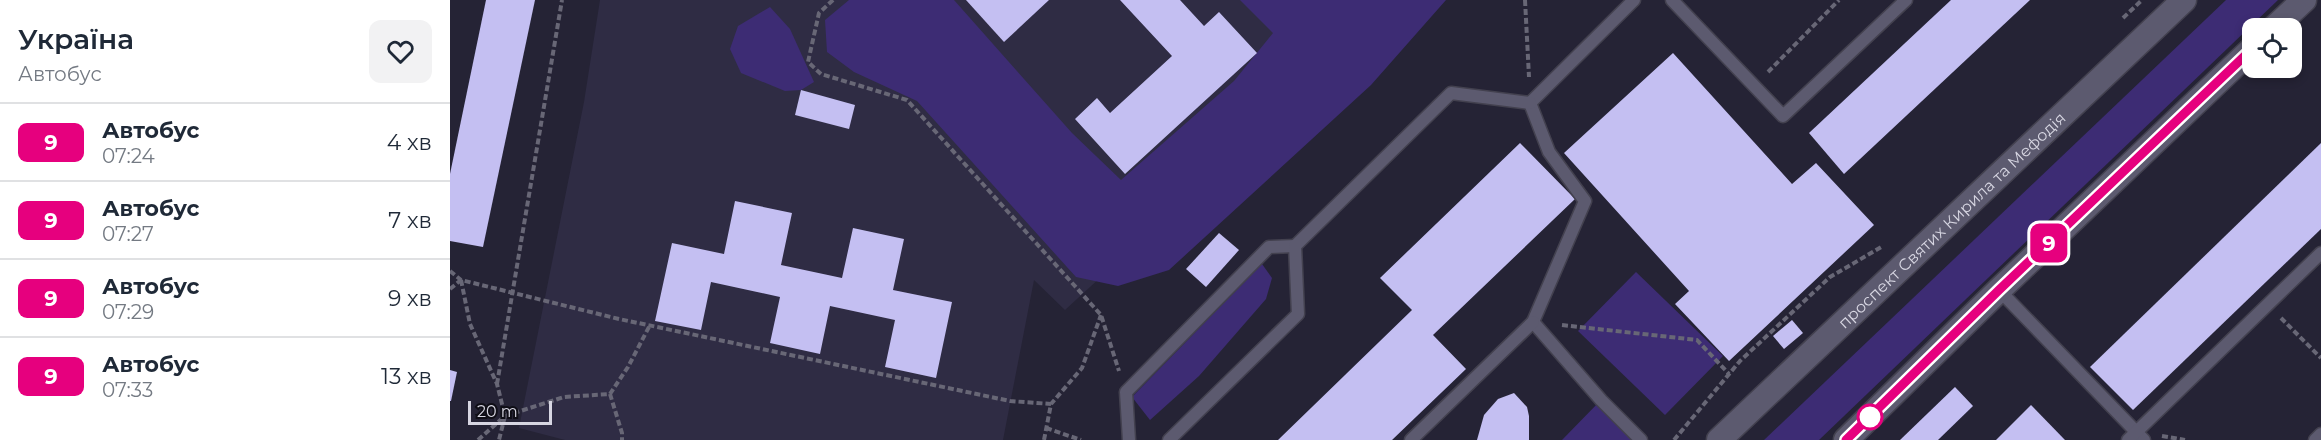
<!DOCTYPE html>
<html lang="uk">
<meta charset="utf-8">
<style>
:root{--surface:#fff;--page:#f2f2f3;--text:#1f2937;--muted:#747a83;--line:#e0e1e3}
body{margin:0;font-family:Montserrat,sans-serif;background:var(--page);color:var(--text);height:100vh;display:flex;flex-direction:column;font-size:22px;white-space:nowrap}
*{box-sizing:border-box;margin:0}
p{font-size:20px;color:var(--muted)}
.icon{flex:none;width:33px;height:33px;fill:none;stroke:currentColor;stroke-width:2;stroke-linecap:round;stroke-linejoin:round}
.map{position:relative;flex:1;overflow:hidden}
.sheet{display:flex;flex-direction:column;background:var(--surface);width:450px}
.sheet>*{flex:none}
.badge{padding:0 12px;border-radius:9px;font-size:21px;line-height:39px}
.controls{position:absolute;left:1792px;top:18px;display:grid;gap:12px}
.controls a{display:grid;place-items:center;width:60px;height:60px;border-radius:12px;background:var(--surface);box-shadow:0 3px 9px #0003;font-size:30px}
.scale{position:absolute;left:18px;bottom:15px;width:84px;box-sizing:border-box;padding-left:6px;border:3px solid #d7d6e2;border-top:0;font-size:16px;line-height:21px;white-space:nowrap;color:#d7d6e2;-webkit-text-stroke:4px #0f0e16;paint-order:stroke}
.map>.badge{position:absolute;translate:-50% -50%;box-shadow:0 0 0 3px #fff}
.round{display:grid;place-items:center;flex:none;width:63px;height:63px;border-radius:12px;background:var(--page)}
.summary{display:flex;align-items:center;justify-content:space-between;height:102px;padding:0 18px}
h1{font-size:28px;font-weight:600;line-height:45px}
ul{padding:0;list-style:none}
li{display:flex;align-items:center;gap:18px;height:78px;padding:0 18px;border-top:2px solid var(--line)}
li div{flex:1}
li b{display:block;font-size:22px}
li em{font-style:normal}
li .badge{min-width:66px;font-weight:700;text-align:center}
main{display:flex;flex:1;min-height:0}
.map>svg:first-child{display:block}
.built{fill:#2f2c44}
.green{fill:#3d2c74}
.building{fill:#c4bff2}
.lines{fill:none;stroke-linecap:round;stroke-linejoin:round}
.service-casing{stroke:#43414f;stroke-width:15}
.minor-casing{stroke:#43414f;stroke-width:27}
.path{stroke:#686776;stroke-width:4;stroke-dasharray:6 3;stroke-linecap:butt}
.service{stroke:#5c5a6f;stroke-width:12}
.minor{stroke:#5c5a6f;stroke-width:24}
.line-casing{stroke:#fff;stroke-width:14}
.line{stroke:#e6007e;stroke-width:9}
.stop-dot{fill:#fff;stroke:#e6007e;stroke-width:3}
.labels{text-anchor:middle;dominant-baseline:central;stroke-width:6;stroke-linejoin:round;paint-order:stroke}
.street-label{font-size:16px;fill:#d7d6e2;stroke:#0f0e16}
</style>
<main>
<section class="sheet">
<div class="summary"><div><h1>Україна</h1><p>Автобус</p></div><a class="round"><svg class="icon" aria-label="heart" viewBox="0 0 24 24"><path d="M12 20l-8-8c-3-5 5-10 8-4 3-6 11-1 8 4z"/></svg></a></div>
<ul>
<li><span class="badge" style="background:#e6007e;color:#fff">9</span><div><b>Автобус</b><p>07:24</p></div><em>4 хв</em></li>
<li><span class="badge" style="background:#e6007e;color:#fff">9</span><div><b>Автобус</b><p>07:27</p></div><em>7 хв</em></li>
<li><span class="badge" style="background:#e6007e;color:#fff">9</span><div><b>Автобус</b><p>07:29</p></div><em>9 хв</em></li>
<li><span class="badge" style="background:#e6007e;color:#fff">9</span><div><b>Автобус</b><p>07:33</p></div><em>13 хв</em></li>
</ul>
</section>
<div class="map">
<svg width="1871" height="440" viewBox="0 0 1871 440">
<rect width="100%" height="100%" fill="#252335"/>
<polygon class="built" points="150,0 952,0 615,310 584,280 553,440 115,440 69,428 134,102"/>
<g class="green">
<polygon points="399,0 504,0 622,133 671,180 784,81 823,33 790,0 996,0 921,85 719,270 668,286 626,277 467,101 404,72 377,52 375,20"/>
<polygon points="1776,0 1828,0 1369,440 1314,440"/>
<polygon points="320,7 340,29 364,82 351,90 335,91 291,73 280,49 288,26"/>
<polygon points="812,264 822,278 816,299 749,376 700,420 682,397"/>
<polygon points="1186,272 1273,356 1215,415 1128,331"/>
<polygon points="1151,400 1191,440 1112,440"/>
</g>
<g class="building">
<polygon points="36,0 85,0 33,247 0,241 0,174"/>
<polygon points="516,0 599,0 554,42"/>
<polygon points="670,0 730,0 754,26 769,12 807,53 675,174 625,119 647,98 660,113 722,56"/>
<polygon points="1501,0 1580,0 1394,174 1359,133"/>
<polygon points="1223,53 1342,184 1366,163 1424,225 1279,361 1225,304 1239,291 1114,153"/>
<polygon points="351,90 405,105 399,129 345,115"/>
<polygon points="1070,143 1125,199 983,335 1016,369 942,440 828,440 962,310 930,278"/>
<polygon points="1871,143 1871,229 1683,410 1640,367"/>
<polygon points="285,201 342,213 331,265 392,278 403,228 454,239 443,290 502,302 486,378 435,367 445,320 380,306 370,354 320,343 330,297 261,282 251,330 205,321 222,243 274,254"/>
<polygon points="769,233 789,250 756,287 736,269"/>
<polygon points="1342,320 1353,333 1334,349 1323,336"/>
<polygon points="0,370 7,372 1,401 0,401"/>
<polygon points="1505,387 1523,406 1488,440 1450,440"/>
<polygon points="1064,393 1077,407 1079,416 1079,440 1027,440 1034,415 1048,399"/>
<polygon points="1581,405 1615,440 1546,440"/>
</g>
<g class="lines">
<defs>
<g id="service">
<polyline points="1184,0 1080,103 1099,152 1135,201 1083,322 1151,400 1191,440"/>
<polyline points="1222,0 1333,116 1456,0"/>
<polyline points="1549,290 1694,440"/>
<polyline points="679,440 676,392 819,247 845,246"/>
<polyline points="719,440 848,314 845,246 1001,93 1080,103"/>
<polyline points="961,440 1083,322"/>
<polyline points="1678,440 1871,253"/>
<polyline points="1865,440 1871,434"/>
</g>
<g id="minor">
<polyline points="1824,28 1854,0"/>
<path id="s1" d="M1269,440l465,-440"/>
<polyline points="1396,440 1549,290 1803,48"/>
</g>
</defs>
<use href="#service" class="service-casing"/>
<use href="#minor" class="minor-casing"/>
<g class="path">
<polyline points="383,0 369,13 358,62 371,74 457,100 651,315 669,371"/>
<polyline points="1075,0 1079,77"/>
<polyline points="1673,18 1692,0"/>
<polyline points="1318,72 1389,0"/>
<polyline points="0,271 11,280 169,319 560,401 601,404"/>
<polyline points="11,280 20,324 47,384 55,416 49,440"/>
<polyline points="0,289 11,280"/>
<polyline points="1831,318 1871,358"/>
<polyline points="1112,325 1247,340 1279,374"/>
<polyline points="47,384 112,0"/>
<polyline points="160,394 172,433 172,440"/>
<polyline points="596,428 631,440"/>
<polyline points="1712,436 1735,440"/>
<polyline points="28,440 55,416 114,397 160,394 178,367 200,325"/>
<polyline points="594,440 601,404 632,368 651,315"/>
<polyline points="1224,440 1290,361 1380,277 1433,246"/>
</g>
<use href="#service" class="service"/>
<use href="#minor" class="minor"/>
</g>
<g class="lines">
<defs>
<polyline id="line" points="1396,440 1549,290 1803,48"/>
</defs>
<use href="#line" class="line-casing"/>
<use href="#line" class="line"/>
</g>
<circle class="stop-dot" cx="1420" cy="417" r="12"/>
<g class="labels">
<g class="street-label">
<text stroke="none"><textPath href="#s1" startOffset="320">проспект Святих Кирила та Мефодія</textPath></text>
</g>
</g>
</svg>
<div class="controls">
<a><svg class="icon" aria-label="locate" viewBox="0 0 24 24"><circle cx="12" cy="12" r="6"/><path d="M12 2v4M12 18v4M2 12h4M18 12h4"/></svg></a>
</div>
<div class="scale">20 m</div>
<b class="badge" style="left:1599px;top:243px;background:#e6007e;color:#fff">9</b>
</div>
</main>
